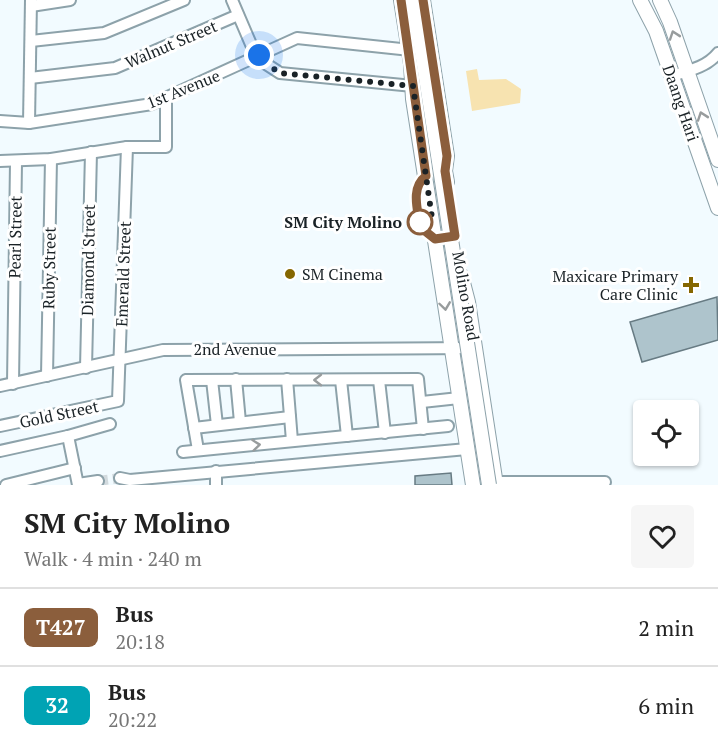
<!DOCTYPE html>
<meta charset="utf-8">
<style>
:root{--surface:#fff;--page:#f6f6f6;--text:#222;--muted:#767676;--line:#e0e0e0}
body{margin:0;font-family:"PT Serif",serif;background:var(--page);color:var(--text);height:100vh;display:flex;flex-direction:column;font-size:22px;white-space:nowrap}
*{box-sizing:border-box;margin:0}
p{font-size:20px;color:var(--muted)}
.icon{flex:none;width:33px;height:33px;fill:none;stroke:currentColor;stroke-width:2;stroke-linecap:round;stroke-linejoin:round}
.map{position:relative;height:485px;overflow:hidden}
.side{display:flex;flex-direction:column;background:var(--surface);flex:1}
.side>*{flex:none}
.badge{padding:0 12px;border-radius:9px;font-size:21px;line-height:39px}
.tools{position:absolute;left:633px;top:400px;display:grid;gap:12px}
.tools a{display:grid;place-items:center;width:66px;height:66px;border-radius:6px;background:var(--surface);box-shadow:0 2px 4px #0004;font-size:30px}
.you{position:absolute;width:30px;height:30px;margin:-15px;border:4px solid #fff;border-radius:50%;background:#1a73e8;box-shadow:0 0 0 9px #1a73e833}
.map>.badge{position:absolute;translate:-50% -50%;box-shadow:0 0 0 3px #fff}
.round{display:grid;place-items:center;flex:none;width:63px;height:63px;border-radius:6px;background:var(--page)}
.headline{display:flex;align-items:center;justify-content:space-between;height:102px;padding:0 24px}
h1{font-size:28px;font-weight:700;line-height:45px}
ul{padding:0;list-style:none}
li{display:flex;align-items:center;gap:18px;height:78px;padding:0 24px;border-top:2px solid var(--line)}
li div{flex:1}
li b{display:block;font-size:22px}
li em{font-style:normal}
li .badge{min-width:66px;font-weight:700;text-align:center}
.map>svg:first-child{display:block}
.green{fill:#f7e3b0}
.building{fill:#aec4cc;stroke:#677b83;stroke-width:1.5}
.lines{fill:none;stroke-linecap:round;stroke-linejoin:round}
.minor-tunnel{stroke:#d2dade;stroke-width:10;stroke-dasharray:10 5;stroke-linecap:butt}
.minor-casing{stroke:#8da2aa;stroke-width:14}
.major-casing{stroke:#8da2aa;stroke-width:16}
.minor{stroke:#fff;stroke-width:10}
.major{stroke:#fff;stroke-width:14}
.major-bridge-casing{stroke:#8da2aa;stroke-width:16;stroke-linecap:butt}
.major-bridge{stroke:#fff;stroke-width:14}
.oneway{stroke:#989c9d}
.line-casing{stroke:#fff;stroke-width:14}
.line{stroke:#8b5e3c;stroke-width:9}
.walk{stroke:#1a2226;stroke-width:6;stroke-dasharray:0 10.8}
.stop-dot{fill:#fff;stroke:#8b5e3c;stroke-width:3}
.poi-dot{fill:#856701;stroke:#fff;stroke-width:2}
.labels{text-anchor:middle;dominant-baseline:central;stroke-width:6;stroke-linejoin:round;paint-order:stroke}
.street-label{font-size:16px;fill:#1a2226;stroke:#fff}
.stop-label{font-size:16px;font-weight:bold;fill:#1a2226;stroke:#fff;text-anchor:end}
.poi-label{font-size:16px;fill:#1a2226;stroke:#fff;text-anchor:start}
</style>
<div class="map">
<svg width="718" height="485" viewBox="0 0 718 485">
<rect width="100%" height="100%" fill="#f2fbff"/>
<polygon class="green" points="477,69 479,80 506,79 521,89 520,103 472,111 466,71"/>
<g class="building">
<polygon points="717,297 718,340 642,362 630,322"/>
<polygon points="451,473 452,485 415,485 415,476"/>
</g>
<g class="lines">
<polyline class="minor-tunnel" points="98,481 120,478"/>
<defs>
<g id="minor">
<polyline points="232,0 256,56"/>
<polyline points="31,6 70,0"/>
<polyline points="31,41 104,33 184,0"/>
<polyline points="259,55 263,62 280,73 413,86"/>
<path d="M671,76c17,-5 36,-9 47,-23"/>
<polyline points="30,78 115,68 238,15"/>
<polyline points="0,121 29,123 152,104 297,38 401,49 415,48"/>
<polyline points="29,123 31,0"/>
<polyline points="0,161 51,159 127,147 166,147 166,98"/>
<polyline points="86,368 91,152"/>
<polyline points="47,376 51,159"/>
<polyline points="236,379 240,422"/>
<polyline points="287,379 292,441"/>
<polyline points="212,380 217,425"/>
<polyline points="341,380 347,436"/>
<polyline points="379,380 385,433"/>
<polyline points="13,384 16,162"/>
<polyline points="0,386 163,350 475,348"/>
<polyline points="422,402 459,398"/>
<polyline points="0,426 118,401 127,147"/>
<polyline points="194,428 290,417"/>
<polyline points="68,436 78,485"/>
<polyline points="198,450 186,380 418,379 423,429"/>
<polyline points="0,451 68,436 110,424"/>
<polyline points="183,452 448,426"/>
<polyline points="216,471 216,485"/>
<polyline points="120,478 130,480 467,449"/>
<polyline points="496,482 605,482"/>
<polyline points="78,484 98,481"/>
<polyline points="6,485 75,468"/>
</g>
<g id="major">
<polyline points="401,0 411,64 413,99 473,485"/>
<polyline points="423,0 447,156 445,171 447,182"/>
<polyline points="640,0 656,31 718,208"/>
<polyline points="660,0 670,22 718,160"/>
<polyline points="461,275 468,302 496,485"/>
</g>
</defs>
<use href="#minor" class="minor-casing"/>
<use href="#major" class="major-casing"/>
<use href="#minor" class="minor"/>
<use href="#major" class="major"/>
<defs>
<polyline id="major-bridge" points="414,0 489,485"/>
</defs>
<use href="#major-bridge" class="major-bridge-casing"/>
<use href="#major-bridge" class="major-bridge"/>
</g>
<defs><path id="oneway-chevron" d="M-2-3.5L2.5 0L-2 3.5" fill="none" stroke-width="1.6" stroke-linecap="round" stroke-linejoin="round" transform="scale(1.5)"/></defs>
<g class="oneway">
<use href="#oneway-chevron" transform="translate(674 35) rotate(-109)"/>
<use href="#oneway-chevron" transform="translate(702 116) rotate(-109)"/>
<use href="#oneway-chevron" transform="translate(445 306) rotate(82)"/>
<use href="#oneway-chevron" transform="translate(318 380) rotate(-180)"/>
<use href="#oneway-chevron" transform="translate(256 445) rotate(-6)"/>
</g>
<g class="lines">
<defs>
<path id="line" d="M401,0l25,176c-16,12 -8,34 -6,51l15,12 20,-3 -10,-65 2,-15 -24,-156"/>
</defs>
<use href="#line" class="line-casing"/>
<use href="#line" class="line"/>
<polyline class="walk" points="259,55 263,62 280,73 413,86 432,218 420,222"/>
</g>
<circle class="stop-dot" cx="420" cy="222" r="12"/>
<g class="poi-dot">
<circle cx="290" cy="274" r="6"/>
<path d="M688 276h6v6h6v6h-6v6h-6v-6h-6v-6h6z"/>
</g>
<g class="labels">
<g class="street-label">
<text transform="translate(171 44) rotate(-23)">Walnut Street</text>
<text transform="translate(183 89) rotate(-22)">1st Avenue</text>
<text transform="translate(681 103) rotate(71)">Daang Hari</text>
<text transform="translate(15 237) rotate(-89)">Pearl Street</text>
<text transform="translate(88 260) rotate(-89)">Diamond Street</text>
<text transform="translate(49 268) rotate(-89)">Ruby Street</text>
<text transform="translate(123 274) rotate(-88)">Emerald Street</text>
<text transform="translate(466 296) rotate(80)">Molino Road</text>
<text x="235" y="349">2nd Avenue</text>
<text transform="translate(59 414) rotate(-12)">Gold Street</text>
</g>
<g class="stop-label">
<text x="402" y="222">SM City Molino</text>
</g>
<g class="poi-label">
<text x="302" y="274">SM Cinema</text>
<text x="678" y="276" text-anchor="end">Maxicare Primary<tspan x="678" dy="18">Care Clinic</tspan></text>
</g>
</g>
</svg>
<div class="tools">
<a><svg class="icon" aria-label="locate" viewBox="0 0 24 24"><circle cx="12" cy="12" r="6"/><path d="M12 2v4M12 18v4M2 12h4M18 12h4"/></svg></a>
</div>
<div class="you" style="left:259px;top:55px"></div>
</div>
<section class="side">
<div class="headline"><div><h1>SM City Molino</h1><p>Walk · 4 min · 240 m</p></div><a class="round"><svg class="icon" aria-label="heart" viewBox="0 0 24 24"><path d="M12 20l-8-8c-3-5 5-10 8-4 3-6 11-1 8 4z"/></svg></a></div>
<ul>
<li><span class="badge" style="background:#8b5e3c;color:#fff">T427</span><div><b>Bus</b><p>20:18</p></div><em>2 min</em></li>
<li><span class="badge" style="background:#00a3b4;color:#fff">32</span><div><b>Bus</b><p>20:22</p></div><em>6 min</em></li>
</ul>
</section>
